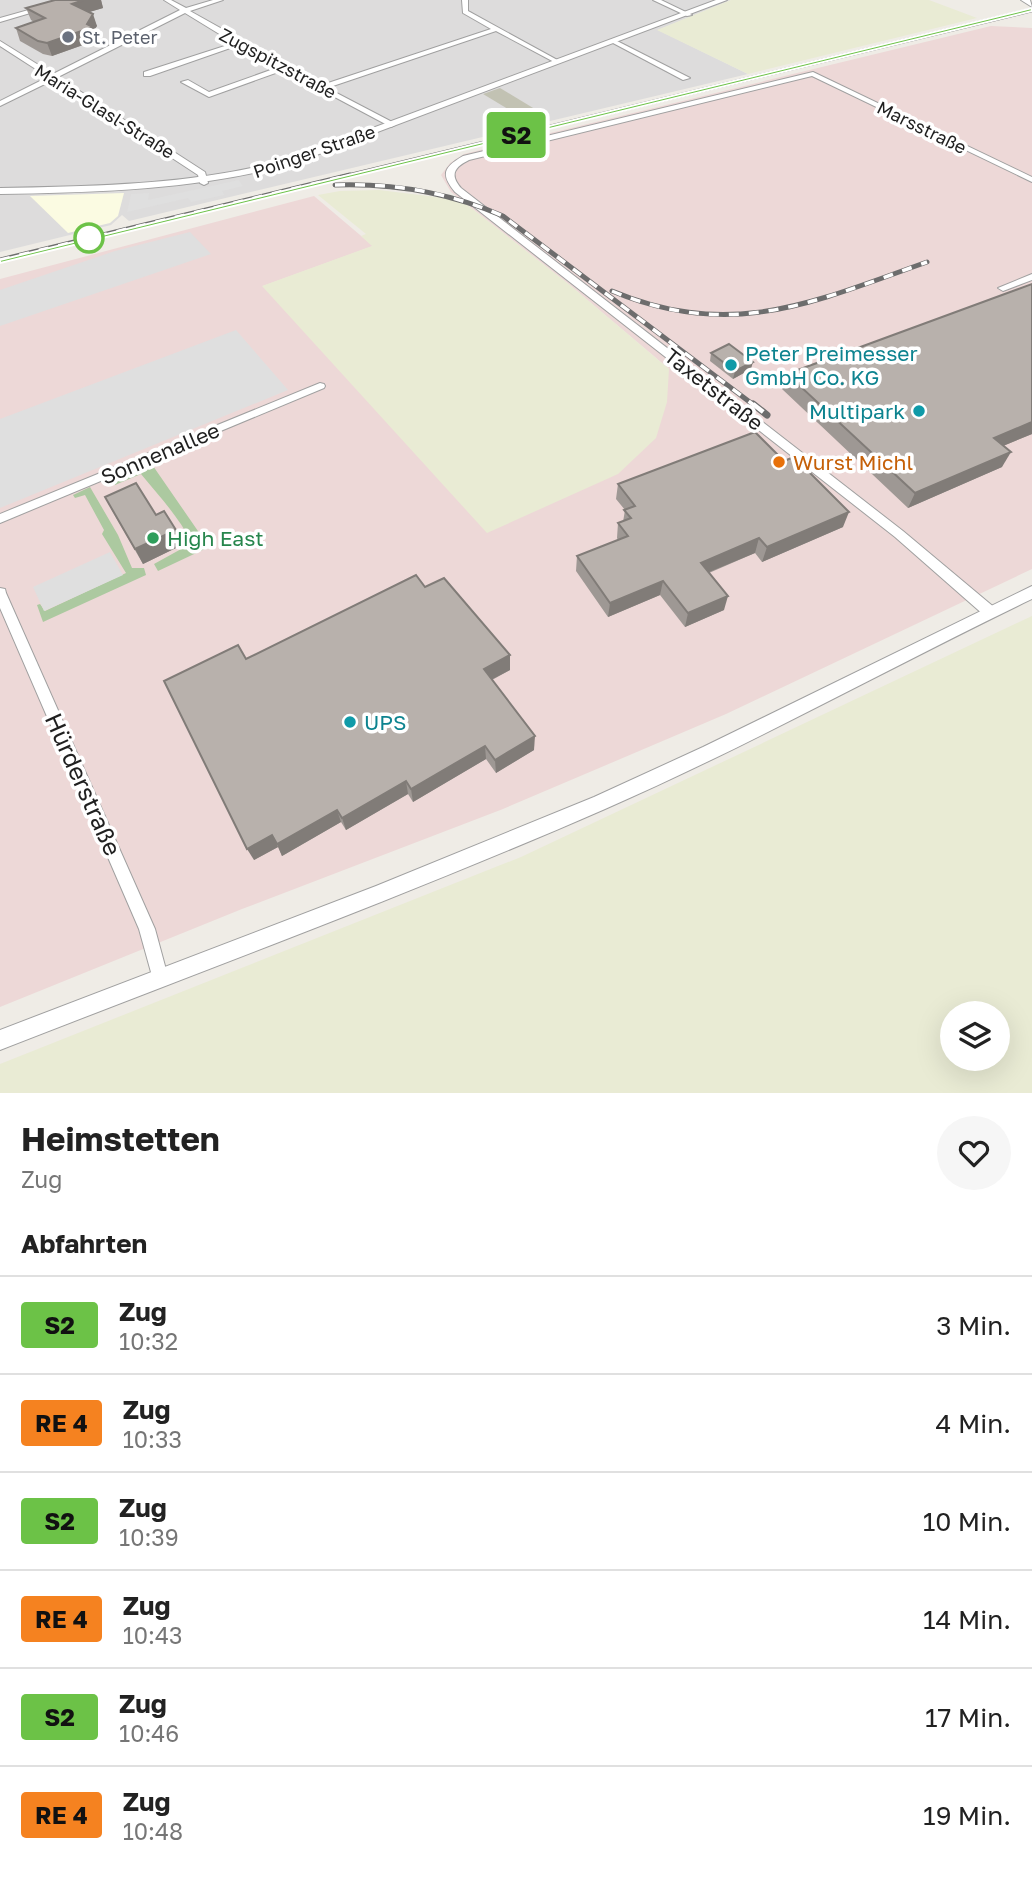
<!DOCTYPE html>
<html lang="de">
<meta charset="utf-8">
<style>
:root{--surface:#fff;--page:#f6f6f6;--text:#222;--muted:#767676;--line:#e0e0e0}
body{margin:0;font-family:"Golos Text",sans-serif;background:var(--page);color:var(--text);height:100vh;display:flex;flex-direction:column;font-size:26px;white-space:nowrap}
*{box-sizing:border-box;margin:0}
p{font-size:23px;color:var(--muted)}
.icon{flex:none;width:38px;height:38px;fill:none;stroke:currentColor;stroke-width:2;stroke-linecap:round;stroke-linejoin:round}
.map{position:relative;height:1093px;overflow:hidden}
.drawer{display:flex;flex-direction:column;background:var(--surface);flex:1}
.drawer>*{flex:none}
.badge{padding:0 14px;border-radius:5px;font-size:24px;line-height:46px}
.tools{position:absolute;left:940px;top:1001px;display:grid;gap:14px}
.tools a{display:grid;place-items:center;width:70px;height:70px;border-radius:50%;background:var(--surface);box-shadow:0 7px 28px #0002;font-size:35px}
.map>.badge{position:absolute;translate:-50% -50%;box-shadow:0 0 0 4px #fff}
h2{padding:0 21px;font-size:26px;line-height:63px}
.round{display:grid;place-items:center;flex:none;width:74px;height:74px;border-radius:37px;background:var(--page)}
.headline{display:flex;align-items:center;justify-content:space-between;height:119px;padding:0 21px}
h1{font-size:33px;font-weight:700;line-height:52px}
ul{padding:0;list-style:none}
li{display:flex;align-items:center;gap:21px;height:98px;padding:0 21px;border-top:2px solid var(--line)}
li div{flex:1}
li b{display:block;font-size:26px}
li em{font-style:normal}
li .badge{min-width:77px;font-weight:700;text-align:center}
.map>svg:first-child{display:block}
.residential{fill:#dddcdc}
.commercial{fill:#edd8d7}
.education{fill:#fbfbe2}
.construction{fill:#c2c2b3}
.farmland{fill:#e9ebd4;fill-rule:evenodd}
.forest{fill:#acc9a0}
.parking{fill:#dfdfdf}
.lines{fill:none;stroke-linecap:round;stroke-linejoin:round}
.minor-casing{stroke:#a0a0a0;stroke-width:2}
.tertiary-casing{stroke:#a0a0a0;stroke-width:2}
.minor{fill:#fff;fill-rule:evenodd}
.tertiary{fill:#fff;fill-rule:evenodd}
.rail-far2-casing{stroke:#6d6d6d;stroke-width:4.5}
.rail-far1-casing{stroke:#6d6d6d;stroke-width:5}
.rail-casing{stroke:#6d6d6d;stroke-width:7}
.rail-far2{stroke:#fff;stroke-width:2.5;stroke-dasharray:8;stroke-linecap:butt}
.rail-far1{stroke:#fff;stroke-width:3.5;stroke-dasharray:10;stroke-linecap:butt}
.rail{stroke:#fff;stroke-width:4.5;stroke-dasharray:13;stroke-linecap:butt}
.wall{fill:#9e9894}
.shaded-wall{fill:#817c78}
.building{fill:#b8b1ac;stroke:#817c78;stroke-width:2}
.line{fill:#6cc247;stroke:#fff;stroke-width:2}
.worship-dot{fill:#6b7280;stroke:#fff;stroke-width:2.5}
.stop-dot{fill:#fff;stroke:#6cc247;stroke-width:3.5}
.culture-dot{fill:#0f9aa8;stroke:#fff;stroke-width:2.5}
.food-dot{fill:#e8710a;stroke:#fff;stroke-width:2.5}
.leisure-dot{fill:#2e9e5b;stroke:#fff;stroke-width:2.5}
.labels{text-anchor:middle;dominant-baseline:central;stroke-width:7;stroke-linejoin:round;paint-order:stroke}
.far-worship-label{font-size:18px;fill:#5b616d;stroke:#fff;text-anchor:start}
.far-street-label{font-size:18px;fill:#1f1f1f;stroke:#fff}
.culture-label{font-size:21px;fill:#0d838f;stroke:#fff;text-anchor:start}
.street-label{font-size:21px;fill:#1f1f1f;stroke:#fff}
.food-label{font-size:21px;fill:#c56008;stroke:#fff;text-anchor:start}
.leisure-label{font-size:21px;fill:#27864d;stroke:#fff;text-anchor:start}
.near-street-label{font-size:24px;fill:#1f1f1f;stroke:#fff}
</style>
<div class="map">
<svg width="1032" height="1093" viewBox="0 0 1032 1093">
<rect width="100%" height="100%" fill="#efece6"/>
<polygon class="residential" points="0,0 731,0 658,30 748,74 129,221 122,215 111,225 0,252"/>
<polygon class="commercial" points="991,26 1032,28 1032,569 726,714 503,809 242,909 0,1007 0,279 314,196 373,246 263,286 669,369 571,286 451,192 441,175 450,163 464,154"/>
<polygon class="education" points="124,193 118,216 110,223 68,233 30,196"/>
<polygon class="construction" points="500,88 548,117 531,123 483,94"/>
<g class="farmland">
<polygon points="731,0 929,0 977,18 748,74 657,30"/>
<polygon points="379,190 461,200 571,286 669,369 667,402 656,438 618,474 487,533 262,286 372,246 361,236 366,234 318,195 340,191"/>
<path d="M1032,616v477h-1032v-29l521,-207zM952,1013h46v46h-46z"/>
</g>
<g class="forest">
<path d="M151,463l58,84 -51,24 -4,-7 38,-21c-14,-27 -32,-46 -51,-69l-26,11 -2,-7z"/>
<polygon points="90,487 118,535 132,568 144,568 146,575 43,622 37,605 40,604 45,611 126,573 102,534 104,530 85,495 75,498 73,495"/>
</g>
<g class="parking">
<polygon points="239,180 243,186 222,191 224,195 191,202 188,198 127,212 131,194 149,193 148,200"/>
<polygon points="190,232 211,254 0,326 0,290 115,251"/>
<polygon points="236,330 288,390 0,508 0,419"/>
<polygon points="110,552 123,575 44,611 33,587"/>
</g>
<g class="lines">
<defs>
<g id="minor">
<polygon points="64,0 74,0 0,22 0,18"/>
<polygon points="164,0 171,0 186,8 213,0 223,0 190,11 322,85 491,29 463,13 462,0 468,0 468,11 561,62 556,63 496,31 327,88 394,123 395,125 391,127 284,70 209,97 181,82 188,80 209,92 279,67 239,45 150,76 144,76 144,72 234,43 185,13 58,77 205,172 208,183 204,185 200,183 198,175 53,80 0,106 0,101 48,77 0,46 0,41 53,74 180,10"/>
<polygon points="653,0 661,0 692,15 687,16"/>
<polygon points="613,41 617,41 690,78 683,80 613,43"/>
<path d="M813,72l219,105v5l-220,-106 -343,84c-14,7 -20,14 -8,28l442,343 92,77 1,4 -1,4 -5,1 -5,-1 -90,-79 -440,-345c-15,-18 -11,-25 8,-36z"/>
<polygon points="1032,274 1032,280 1003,291 998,288"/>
<polygon points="320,383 324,384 325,386 324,388 0,523 0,514"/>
<polygon points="0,588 5,589 6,593 155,929 168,977 166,983 160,985 154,983 139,929 0,608"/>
</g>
<g id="tertiary">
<path d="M716,0h11l-429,162c-99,28 -195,30 -298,32v-6c99,-2 196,-3 292,-30z"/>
<polygon points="1021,0 1030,0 1032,7"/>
<path d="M1032,586v13c-143,69 -281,146 -427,210 -199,87 -403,162 -605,241v-20l376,-144 218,-89 109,-50z"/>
</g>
</defs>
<use href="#minor" class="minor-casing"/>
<use href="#tertiary" class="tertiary-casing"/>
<use href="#minor" class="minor"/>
<use href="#tertiary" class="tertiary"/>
<defs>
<polyline id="rail-far2" points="343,177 1032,10"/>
<g id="rail-far1">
<path d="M335,185c59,-2 113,7 168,31l252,190"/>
<polyline points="0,260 350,175"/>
<path d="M612,291c120,50 202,11 315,-29"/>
</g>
<polyline id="rail" points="753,404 767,415"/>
</defs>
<use href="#rail-far2" class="rail-far2-casing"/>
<use href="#rail-far1" class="rail-far1-casing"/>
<use href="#rail" class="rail-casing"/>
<use href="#rail-far2" class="rail-far2"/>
<use href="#rail-far1" class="rail-far1"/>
<use href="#rail" class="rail"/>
</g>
<g class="wall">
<polygon points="55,0 101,0 103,8 89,12 97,26 94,30 97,40 52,56 43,54 20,41 16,28 34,22 31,20 26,8"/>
<polygon points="1032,284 1032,434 1003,446 1002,467 908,508 782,389 787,374"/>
<polygon points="711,353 751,369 733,379 710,361"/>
<polygon points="618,484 843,527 762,562 755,553 709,573 724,610 685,627 660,595 608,617 576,571 577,556 618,540 617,538 618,523 623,522 625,510 616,499"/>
<polygon points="105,497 156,515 182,545 143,564 113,512"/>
<polygon points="425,587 510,670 492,680 534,750 496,773 486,759 413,802 408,794 346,830 341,822 282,856 278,847 254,860 246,659"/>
</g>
<g class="shaded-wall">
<polygon points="84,0 101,0 103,8 76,16 72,4"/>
<polygon points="93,14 97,26 94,30 97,40 52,56 47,43 87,24"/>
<polygon points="753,362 751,369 733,379 735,371"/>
<polygon points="1032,422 1032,434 986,453 994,438"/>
<polygon points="1011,452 1002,467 908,508 915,493"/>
<polygon points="849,512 843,527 762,562 767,547"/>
<polygon points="176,530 182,545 143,564 135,549"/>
<polygon points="759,538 755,553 697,577 701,563"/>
<polygon points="663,581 660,595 608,617 610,603"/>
<polygon points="728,596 724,610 685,627 688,613"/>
<polygon points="510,655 510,670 485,683 484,669"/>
<polygon points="535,736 534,750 496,773 495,760"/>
<polygon points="485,746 486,759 413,802 411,789"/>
<polygon points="406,781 408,794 346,830 342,818"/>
<polygon points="337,810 341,822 282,856 277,844"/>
<polygon points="272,835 278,847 254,860 247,849"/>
</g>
<g class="building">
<polygon points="55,0 84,0 72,4 93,14 87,24 93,27 47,43 38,41 16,28 45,18 26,8"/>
<polygon points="1032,284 1032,422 994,438 1011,452 915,493 787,374"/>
<polygon points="729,344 753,362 735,371 711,353"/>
<polygon points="755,432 784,461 794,457 849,512 767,547 759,538 701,563 728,596 688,613 663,581 610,603 577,556 628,536 618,523 631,518 624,510 635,506 618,484"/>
<polygon points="136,483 156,515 164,511 176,530 135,549 105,497"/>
<polygon points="416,575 425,587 444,578 510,655 484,669 535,736 495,760 485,746 411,789 406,781 342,818 337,810 277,844 272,835 247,849 164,681 238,645 246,659"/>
</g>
<polygon class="line" points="1032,8 1032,11 0,263 0,260"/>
<circle class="worship-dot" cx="68" cy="37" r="7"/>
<circle class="stop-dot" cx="89" cy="238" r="14"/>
<g class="culture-dot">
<circle cx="731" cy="365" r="7"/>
<circle cx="919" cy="411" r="7"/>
<circle cx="350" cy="722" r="7"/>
</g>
<circle class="food-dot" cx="779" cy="462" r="7"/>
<circle class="leisure-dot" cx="153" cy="538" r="7"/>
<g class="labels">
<g class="far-worship-label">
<text x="82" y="37">St. Peter</text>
</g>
<g class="far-street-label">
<text transform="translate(278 63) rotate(28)">Zugspitzstraße</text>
<text transform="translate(105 111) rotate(32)">Maria-Glasl-Straße</text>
<text transform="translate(922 127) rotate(26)">Marsstraße</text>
<text transform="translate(314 151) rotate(-19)">Poinger Straße</text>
</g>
<g class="culture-label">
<text x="745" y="353">Peter Preimesser<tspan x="745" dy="24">GmbH Co. KG</tspan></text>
<text x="905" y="411" text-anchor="end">Multipark</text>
<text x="364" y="722">UPS</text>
</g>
<g class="street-label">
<text transform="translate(714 389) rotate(38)">Taxetstraße</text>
<text transform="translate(160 453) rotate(-23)">Sonnenallee</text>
</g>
<g class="food-label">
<text x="793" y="462">Wurst Michl</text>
</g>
<g class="leisure-label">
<text x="167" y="538">High East</text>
</g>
<g class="near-street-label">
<text transform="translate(84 784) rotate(66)">Hürderstraße</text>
</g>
</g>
</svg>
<div class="tools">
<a><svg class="icon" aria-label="layers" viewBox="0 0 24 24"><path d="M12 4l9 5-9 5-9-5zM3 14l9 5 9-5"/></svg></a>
</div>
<b class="badge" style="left:516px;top:135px;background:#6cc247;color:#111">S2</b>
</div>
<section class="drawer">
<div class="headline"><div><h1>Heimstetten</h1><p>Zug</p></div><a class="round"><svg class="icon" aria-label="heart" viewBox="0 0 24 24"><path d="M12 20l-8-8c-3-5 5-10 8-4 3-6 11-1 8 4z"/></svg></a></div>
<h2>Abfahrten</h2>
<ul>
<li><span class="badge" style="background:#6cc247;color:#111">S2</span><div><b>Zug</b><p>10:32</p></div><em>3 Min.</em></li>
<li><span class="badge" style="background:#f58220;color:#111">RE 4</span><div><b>Zug</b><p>10:33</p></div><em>4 Min.</em></li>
<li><span class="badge" style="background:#6cc247;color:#111">S2</span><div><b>Zug</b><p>10:39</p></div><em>10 Min.</em></li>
<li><span class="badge" style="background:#f58220;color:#111">RE 4</span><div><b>Zug</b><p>10:43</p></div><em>14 Min.</em></li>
<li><span class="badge" style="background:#6cc247;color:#111">S2</span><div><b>Zug</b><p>10:46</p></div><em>17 Min.</em></li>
<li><span class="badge" style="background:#f58220;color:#111">RE 4</span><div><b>Zug</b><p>10:48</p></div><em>19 Min.</em></li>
</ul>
</section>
